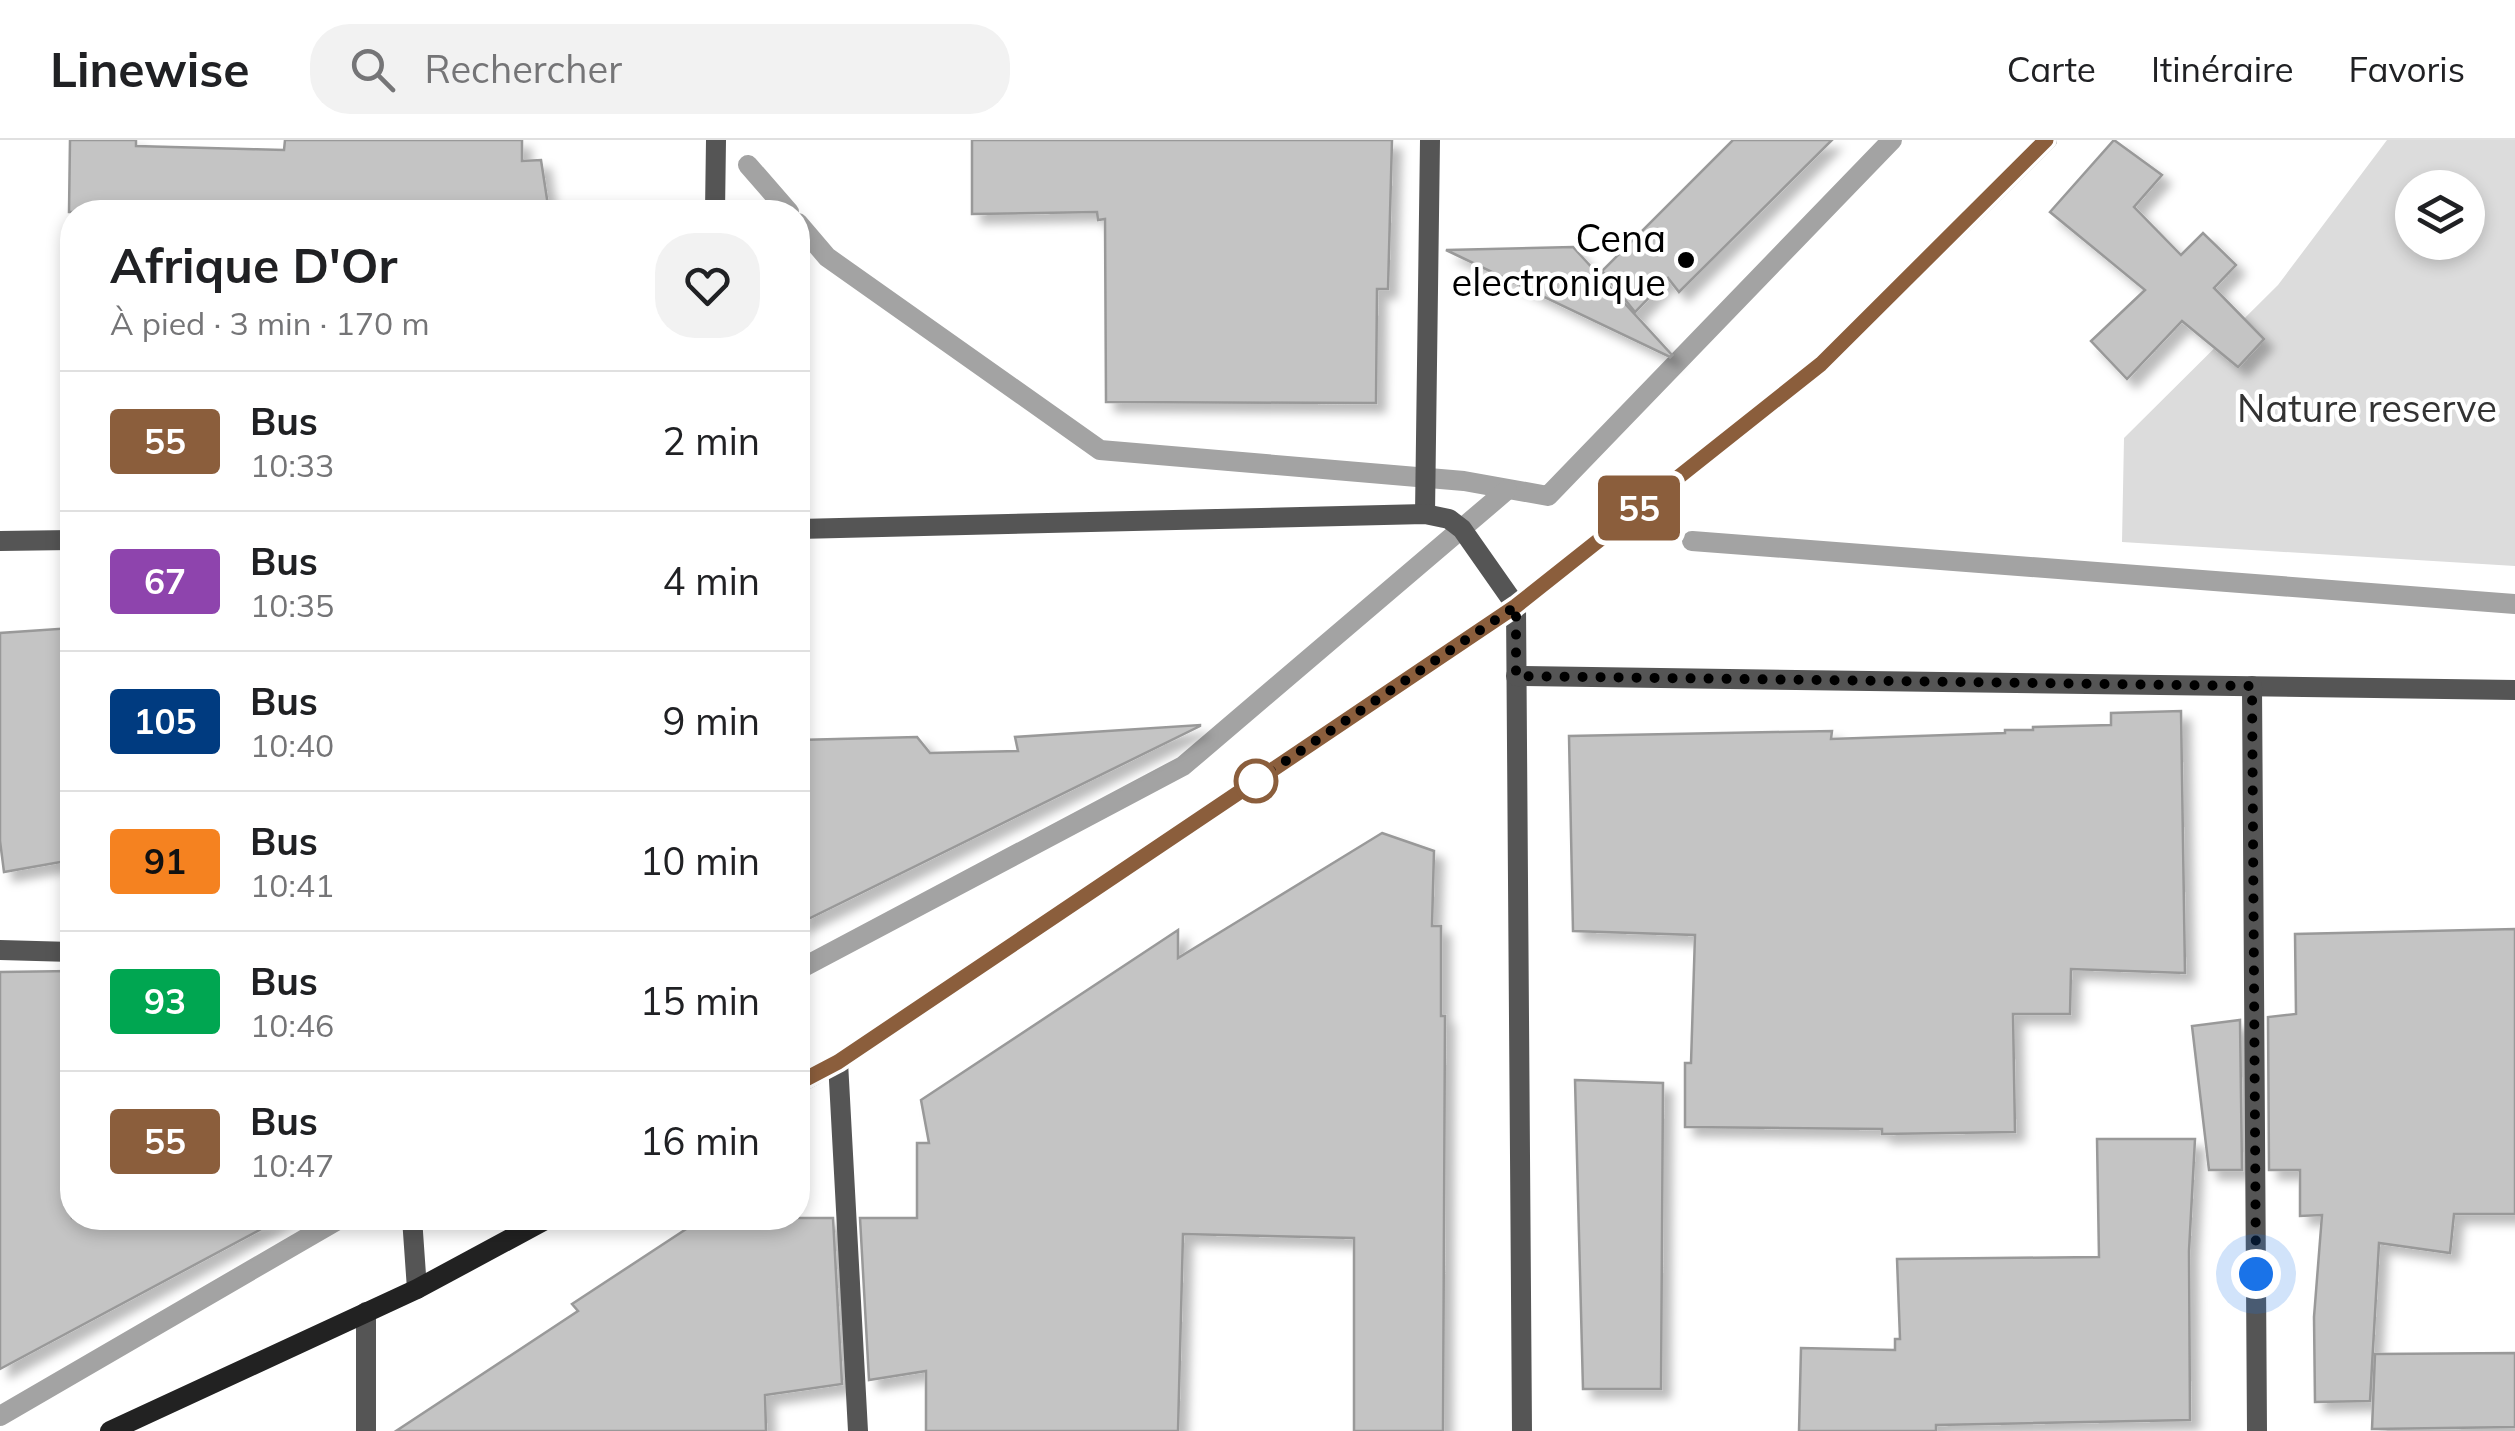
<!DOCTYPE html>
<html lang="fr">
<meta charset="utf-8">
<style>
:root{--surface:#fff;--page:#f2f2f2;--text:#202124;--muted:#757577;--line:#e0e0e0}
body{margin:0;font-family:Mulish,sans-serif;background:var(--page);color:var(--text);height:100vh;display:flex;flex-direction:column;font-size:38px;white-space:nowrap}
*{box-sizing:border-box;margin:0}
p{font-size:32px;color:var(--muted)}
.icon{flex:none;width:55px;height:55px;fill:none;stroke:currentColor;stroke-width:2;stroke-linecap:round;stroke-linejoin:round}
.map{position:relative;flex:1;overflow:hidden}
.sheet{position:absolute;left:60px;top:60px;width:750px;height:1030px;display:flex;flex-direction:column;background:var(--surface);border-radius:40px;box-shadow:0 5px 15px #0003}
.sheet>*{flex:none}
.badge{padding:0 20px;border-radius:8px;font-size:35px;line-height:65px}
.fabs{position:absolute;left:2395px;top:30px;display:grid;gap:20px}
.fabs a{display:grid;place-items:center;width:90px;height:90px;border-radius:50%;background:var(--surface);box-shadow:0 5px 15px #0003;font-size:50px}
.you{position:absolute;width:50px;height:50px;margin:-25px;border:8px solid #fff;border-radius:50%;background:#1a73e8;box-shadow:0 0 0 15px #1a73e833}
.map>.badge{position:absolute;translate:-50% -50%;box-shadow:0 0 0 5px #fff}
.round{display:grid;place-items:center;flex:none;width:105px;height:105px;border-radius:40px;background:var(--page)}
.head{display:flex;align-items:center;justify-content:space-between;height:170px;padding:0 50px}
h1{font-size:48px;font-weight:700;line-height:75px}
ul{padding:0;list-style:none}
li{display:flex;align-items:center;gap:30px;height:140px;padding:0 50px;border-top:2px solid var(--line)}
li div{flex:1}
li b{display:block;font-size:38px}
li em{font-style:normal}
li .badge{min-width:110px;font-weight:700;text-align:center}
header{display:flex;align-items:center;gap:60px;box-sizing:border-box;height:140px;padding:0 50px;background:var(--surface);border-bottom:2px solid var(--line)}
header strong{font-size:48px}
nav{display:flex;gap:55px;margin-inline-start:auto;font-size:35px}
.search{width:700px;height:90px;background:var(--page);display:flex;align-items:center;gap:25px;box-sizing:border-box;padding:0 35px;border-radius:40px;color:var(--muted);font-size:38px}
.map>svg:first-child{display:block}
.green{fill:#dcdcdc;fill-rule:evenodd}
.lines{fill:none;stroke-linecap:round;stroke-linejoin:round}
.stream{stroke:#a3a3a3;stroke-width:20}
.building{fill:#c4c4c4;stroke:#999;stroke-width:2.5;filter:url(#shadow)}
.street{stroke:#555;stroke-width:20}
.secondary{stroke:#222;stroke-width:20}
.line-casing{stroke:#fff;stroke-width:22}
.line{stroke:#8b5e3c;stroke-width:15}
.walk{stroke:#000;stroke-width:10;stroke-dasharray:0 18}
.poi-dot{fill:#000;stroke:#fff;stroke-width:4}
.stop-dot{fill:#fff;stroke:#8b5e3c;stroke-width:5}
.labels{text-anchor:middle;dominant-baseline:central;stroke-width:9;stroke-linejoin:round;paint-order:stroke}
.poi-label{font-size:38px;fill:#000;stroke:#fff;text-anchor:end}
.park-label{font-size:38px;fill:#333;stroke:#fff}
</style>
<header>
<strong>Linewise</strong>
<div class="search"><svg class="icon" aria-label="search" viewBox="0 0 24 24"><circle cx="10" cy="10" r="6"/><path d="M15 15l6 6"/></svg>Rechercher</div>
<nav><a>Carte</a><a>Itinéraire</a><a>Favoris</a></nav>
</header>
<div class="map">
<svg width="2515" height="1291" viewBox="0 0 2515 1291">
<defs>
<filter id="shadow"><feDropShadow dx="9" dy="9" stdDeviation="5" flood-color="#0004"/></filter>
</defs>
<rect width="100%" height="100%" fill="#fff"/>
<path class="green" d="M2387,0h128v426l-393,-24 2,-104 154,-153zM2412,48h56v54h-56z"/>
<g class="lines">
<g class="stream">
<polyline points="748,25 789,72"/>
<polyline points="798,83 827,117 1100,310 1464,341 1548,356 1892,0"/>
<polyline points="1692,401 2515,464"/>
<polyline points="798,830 1183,626 1507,350"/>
<polyline points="0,1276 341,1078"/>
</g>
</g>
<g class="building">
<polygon points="70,0 136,0 136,6 284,10 285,0 522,0 522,21 541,20 549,72 69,72"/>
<polygon points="972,0 1392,0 1388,149 1377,149 1376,263 1106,262 1105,79 1098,80 1097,72 972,74"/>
<polygon points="1733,0 1832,0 1679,152 1668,138 1635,172 1602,131"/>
<polygon points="2114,0 2162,35 2134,67 2181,115 2203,93 2236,125 2214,148 2264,199 2238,227 2182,181 2127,239 2091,201 2145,150 2050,72"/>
<polygon points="1573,107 1672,215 1670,217 1446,110"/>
<polygon points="72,488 72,720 4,732 0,701 0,493"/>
<polygon points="2181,571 2185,833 2071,829 2070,874 2013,874 2015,992 1882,994 1882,989 1685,987 1685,923 1691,923 1695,795 1573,791 1569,596 1832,591 1831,599 2005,593 2005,590 2033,590 2033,587 2111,585 2111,573"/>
<polygon points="1200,585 1200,586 798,784 798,600 917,597 930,613 1018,611 1015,597"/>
<polygon points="1382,693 1434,711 1432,786 1441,786 1441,876 1445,876 1443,1291 1354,1291 1354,1098 1183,1094 1178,1291 926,1291 926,1231 869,1240 860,1078 917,1078 917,1003 929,1003 921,960 1178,790 1178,818"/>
<polygon points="2515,789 2515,1074 2454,1074 2450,1113 2379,1103 2370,1261 2315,1262 2314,1177 2322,1075 2300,1076 2300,1030 2269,1030 2268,877 2296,874 2295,794"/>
<polygon points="72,831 72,1078 282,1078 0,1229 0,832"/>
<polygon points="2240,880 2242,1030 2209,1030 2192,886"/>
<polygon points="1575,940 1663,943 1661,1249 1583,1249"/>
<polygon points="2097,999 2195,999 2189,1111 2190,1280 1936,1285 1936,1291 1799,1291 1801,1208 1895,1210 1895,1199 1900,1199 1897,1119 2099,1117"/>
<polygon points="703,1078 833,1078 842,1244 765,1255 766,1291 396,1291 578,1171 572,1164"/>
<polygon points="2515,1213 2515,1287 2372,1289 2375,1214"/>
</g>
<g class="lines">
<g class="street">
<polyline points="715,72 716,0"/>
<polyline points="1425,374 1430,0"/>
<polyline points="798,389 1425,374 1449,379 1462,389 1516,466 1522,1291"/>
<polyline points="0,401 72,400"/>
<polyline points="1516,536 2515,550"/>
<polyline points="2252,546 2257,1291"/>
<polyline points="0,810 72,812"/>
<polyline points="838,922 858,1291"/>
<polyline points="412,1078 417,1149"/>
<polyline points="366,1172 366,1291"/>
</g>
<g class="secondary">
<polyline points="798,944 838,922 1516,466 1821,224 2047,0"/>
<polyline points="110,1291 417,1149 549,1078"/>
</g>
</g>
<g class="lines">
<defs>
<polyline id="line" points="798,943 838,922 1516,466 1821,224 2046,0"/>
</defs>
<use href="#line" class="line-casing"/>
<use href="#line" class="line"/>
<polyline class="walk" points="1256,641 1516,466 1516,536 2252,546 2256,1134"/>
</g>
<circle class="poi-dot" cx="1686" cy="120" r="10"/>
<circle class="stop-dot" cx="1256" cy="641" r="20"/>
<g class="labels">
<g class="poi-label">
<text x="1666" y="98">Cena<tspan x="1666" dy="44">electronique</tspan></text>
</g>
<g class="park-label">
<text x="2367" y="268">Nature reserve</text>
</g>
</g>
</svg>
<div class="fabs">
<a><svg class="icon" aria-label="layers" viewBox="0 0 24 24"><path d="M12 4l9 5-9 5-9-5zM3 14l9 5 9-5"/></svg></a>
</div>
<div class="you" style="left:2256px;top:1134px"></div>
<b class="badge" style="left:1639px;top:368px;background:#8b5e3c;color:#fff">55</b>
<section class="sheet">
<div class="head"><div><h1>Afrique D'Or</h1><p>À pied · 3 min · 170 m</p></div><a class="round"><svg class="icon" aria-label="heart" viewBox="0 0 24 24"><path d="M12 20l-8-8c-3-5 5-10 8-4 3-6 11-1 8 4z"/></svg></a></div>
<ul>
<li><span class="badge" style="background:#8b5e3c;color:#fff">55</span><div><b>Bus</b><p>10:33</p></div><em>2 min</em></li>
<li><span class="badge" style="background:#8e44ad;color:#fff">67</span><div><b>Bus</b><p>10:35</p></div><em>4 min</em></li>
<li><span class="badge" style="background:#003b80;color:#fff">105</span><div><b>Bus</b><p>10:40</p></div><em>9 min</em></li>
<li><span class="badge" style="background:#f58220;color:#111">91</span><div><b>Bus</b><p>10:41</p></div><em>10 min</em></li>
<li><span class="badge" style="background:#00a651;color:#fff">93</span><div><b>Bus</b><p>10:46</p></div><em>15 min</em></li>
<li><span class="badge" style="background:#8b5e3c;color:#fff">55</span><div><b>Bus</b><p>10:47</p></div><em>16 min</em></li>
</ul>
</section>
</div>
